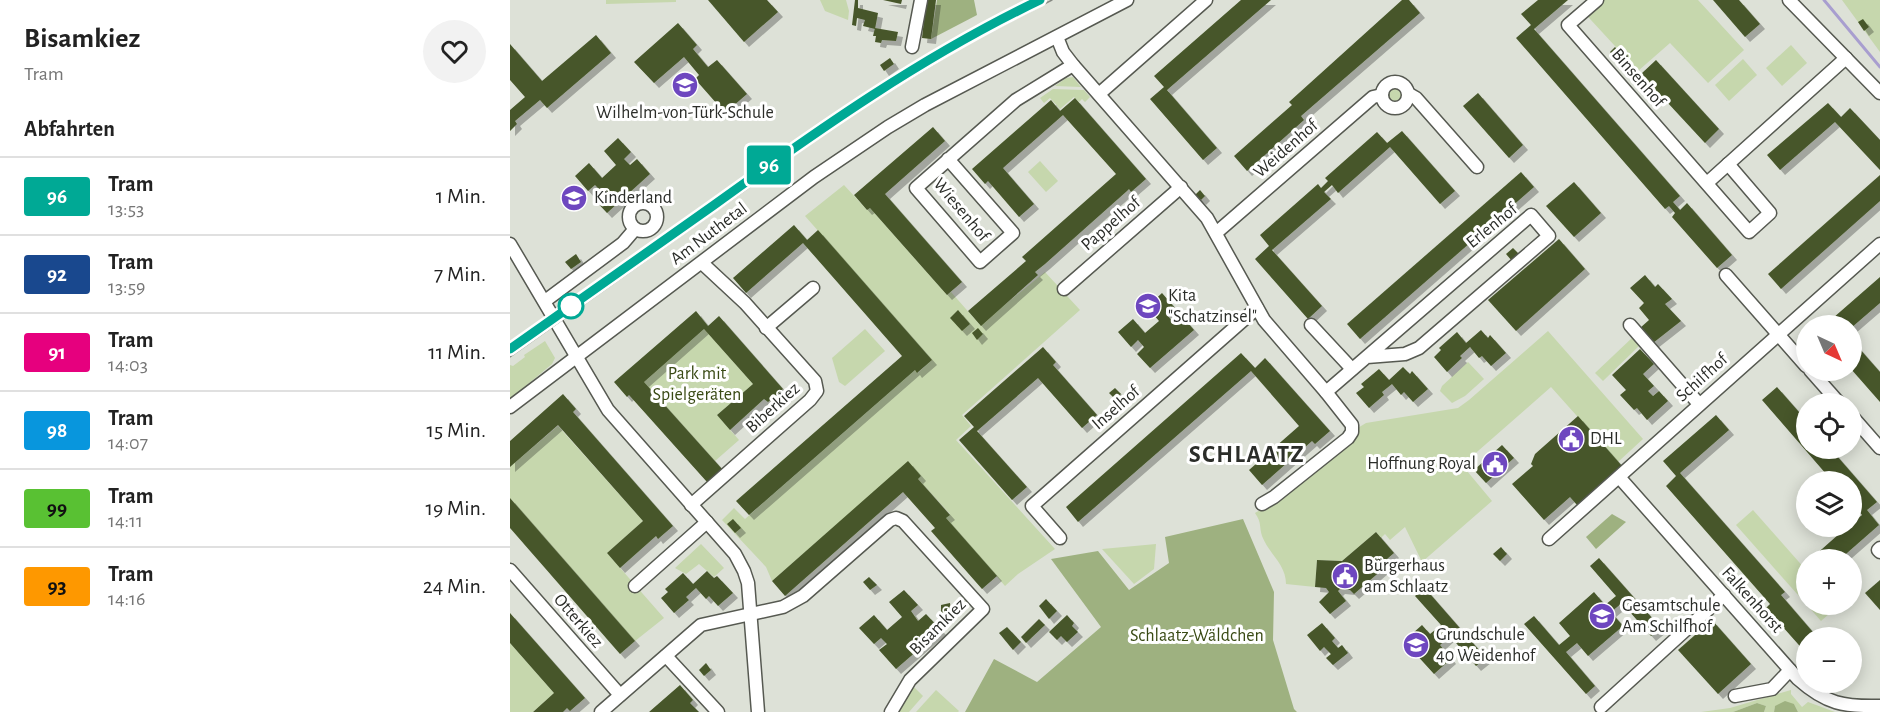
<!DOCTYPE html>
<html lang="de">
<meta charset="utf-8">
<style>
:root{--surface:#fff;--page:#f2f2f2;--text:#222;--muted:#767676;--line:#e0e0e0}
body{margin:0;font-family:"Alegreya Sans",sans-serif;background:var(--page);color:var(--text);height:100vh;display:flex;flex-direction:column;font-size:22px;white-space:nowrap}
*{box-sizing:border-box;margin:0}
p{font-size:20px;color:var(--muted)}
.icon{flex:none;width:33px;height:33px;fill:none;stroke:currentColor;stroke-width:2;stroke-linecap:round;stroke-linejoin:round}
.map{position:relative;flex:1;overflow:hidden}
.panel{display:flex;flex-direction:column;background:var(--surface);width:510px}
.panel>*{flex:none}
.badge{padding:0 12px;border-radius:4px;font-size:21px;line-height:39px}
.needle{width:39px;rotate:136deg}
.fabs{position:absolute;left:1286px;top:315px;display:grid;gap:12px}
.fabs a{display:grid;place-items:center;width:66px;height:66px;border-radius:50%;background:var(--surface);box-shadow:0 3px 15px #0003;font-size:30px}
.map>.badge{position:absolute;translate:-50% -50%;box-shadow:0 0 0 3px #fff}
h2{padding:0 24px;font-size:22px;line-height:54px}
.round{display:grid;place-items:center;flex:none;width:63px;height:63px;border-radius:32px;background:var(--page)}
.summary{display:flex;align-items:center;justify-content:space-between;height:102px;padding:0 24px}
h1{font-size:28px;font-weight:600;line-height:45px}
ul{padding:0;list-style:none}
li{display:flex;align-items:center;gap:18px;height:78px;padding:0 24px;border-top:2px solid var(--line)}
li div{flex:1}
li b{display:block;font-size:22px}
li em{font-style:normal}
li .badge{min-width:66px;font-weight:700;text-align:center}
main{display:flex;flex:1;min-height:0}
.map>svg:first-child{display:block}
.green{fill:#c6d7ad}
.forest{fill:#9eb180}
.lines{fill:none;stroke-linecap:round;stroke-linejoin:round}
.stream{stroke:#a89ecf;stroke-width:3}
.building{fill:#47572a;filter:url(#shadow)}
.minor-casing{stroke:#565951;stroke-width:15}
.minor{stroke:#fff;stroke-width:12}
.tram{stroke:#878a83;stroke-width:1.5}
.line-casing{stroke:#fff;stroke-width:14}
.line{stroke:#00a995;stroke-width:9}
.stop-dot{fill:#fff;stroke:#00a995;stroke-width:3}
.labels{text-anchor:middle;dominant-baseline:central;stroke-width:6;stroke-linejoin:round;paint-order:stroke}
.street-label{font-size:18px;fill:#2b2d29;stroke:#fff}
.poi-label{font-size:18px;fill:#2b2d29;stroke:#fff;text-anchor:start}
.park-label{font-size:18px;fill:#394a14;stroke:#fff}
.district-label{font-size:24px;font-weight:bold;letter-spacing:1.5px;fill:#2b2d29;stroke:#fff}
</style>
<main>
<section class="panel">
<div class="summary"><div><h1>Bisamkiez</h1><p>Tram</p></div><a class="round"><svg class="icon" aria-label="heart" viewBox="0 0 24 24"><path d="M12 20l-8-8c-3-5 5-10 8-4 3-6 11-1 8 4z"/></svg></a></div>
<h2>Abfahrten</h2>
<ul>
<li><span class="badge" style="background:#00a995;color:#fff">96</span><div><b>Tram</b><p>13:53</p></div><em>1 Min.</em></li>
<li><span class="badge" style="background:#19488e;color:#fff">92</span><div><b>Tram</b><p>13:59</p></div><em>7 Min.</em></li>
<li><span class="badge" style="background:#e6007e;color:#fff">91</span><div><b>Tram</b><p>14:03</p></div><em>11 Min.</em></li>
<li><span class="badge" style="background:#0896dd;color:#fff">98</span><div><b>Tram</b><p>14:07</p></div><em>15 Min.</em></li>
<li><span class="badge" style="background:#59c133;color:#111">99</span><div><b>Tram</b><p>14:11</p></div><em>19 Min.</em></li>
<li><span class="badge" style="background:#fe9800;color:#111">93</span><div><b>Tram</b><p>14:16</p></div><em>24 Min.</em></li>
</ul>
</section>
<div class="map">
<svg width="1370" height="712" viewBox="0 0 1370 712">
<defs>
<filter id="shadow"><feDropShadow dx="5" dy="5" stdDeviation="0" flood-color="#0004"/></filter>
</defs>
<rect width="100%" height="100%" fill="#dde1d7"/>
<g class="green">
<polygon points="96,0 166,0 166,2 96,4"/>
<polygon points="310,0 336,0 339,11 338,20 315,11"/>
<polygon points="1076,0 1188,0 1234,50 1198,83 1160,43 1128,71 1069,7"/>
<polygon points="1332,0 1370,0 1370,52"/>
<polygon points="1281,45 1297,63 1272,86 1256,68"/>
<polygon points="1233,59 1247,75 1219,101 1205,85"/>
<polygon points="563,77 571,87 545,86 556,78"/>
<circle cx="886" cy="95" r="9"/>
<polygon points="543,89 574,90 580,97 575,102 572,99 569,102 564,97 550,109 540,98 534,103 530,98"/>
<polygon points="530,161 548,181 536,192 518,172"/>
<polygon points="334,185 357,210 360,208 437,295 441,292 470,325 535,272 570,310 452,415 461,426 446,440 545,549 508,574 495,586 436,518 440,514 408,479 411,476 398,462 262,581 256,567 212,520 224,508 235,519 405,370 408,373 422,360 295,216"/>
<polygon points="194,329 243,384 207,415 229,440 205,461 134,382"/>
<polygon points="355,329 375,351 335,386 329,382 322,358"/>
<path d="M1038,331l95,108 -25,23 -67,-75 -89,78 30,36 -70,61 -17,-35 -15,13 -5,-6 -4,4 -5,-6 -34,29 -25,-1 -2,27 -29,-3c0,-20 -17,-30 -24,-48 -3,-9 0,-13 -7,-23l21,-13 80,-71 10,-6 92,-15 11,-8z"/>
<polygon points="1123,337 1130,345 1093,381 1085,373"/>
<polygon points="35,341 45,358 42,364 0,399 0,365 3,366 15,357 14,355"/>
<polygon points="958,362 974,379 955,396 942,403 930,391 932,386"/>
<polygon points="48,426 133,521 97,553 154,618 125,641 0,498 0,467"/>
<polygon points="1243,510 1296,570 1296,604 1226,525"/>
<polygon points="191,544 214,568 204,577 189,564 176,574 165,568"/>
<polygon points="646,544 644,569 624,584 592,549"/>
<polygon points="1297,605 1326,605 1328,606 1311,621"/>
<polygon points="0,643 44,693 23,712 0,712"/>
<polygon points="402,685 413,696 399,712 385,712"/>
<polygon points="426,690 449,711 448,712 406,712"/>
<polygon points="1281,690 1281,694 1292,707 1298,702 1325,712 1288,712 1284,704 1265,706 1264,712 1254,712 1256,706 1247,703 1223,712 1191,712 1220,708"/>
</g>
<g class="forest">
<polygon points="427,0 464,0 467,15 421,39"/>
<polygon points="1102,514 1116,522 1086,549 1076,537"/>
<polygon points="733,519 764,592 763,640 784,709 787,712 455,712 484,659 527,682 591,627 541,559 588,551 619,590 659,563 655,537"/>
<polygon points="1275,701 1284,704 1288,712 1264,712 1265,706"/>
<polygon points="1247,703 1256,706 1254,712 1223,712"/>
</g>
<g class="lines">
<polyline class="stream" points="1314,0 1370,67"/>
</g>
<g class="building">
<polygon points="198,0 257,0 268,12 234,42"/>
<polygon points="345,0 348,0 348,8 368,13 365,29 353,26 355,20 347,18 346,26 342,25"/>
<polygon points="373,0 392,0 391,4"/>
<polygon points="416,0 426,0 421,39 412,38"/>
<polygon points="731,0 761,0 657,90 707,148 693,160 640,99 654,87 644,76"/>
<polygon points="892,0 899,0 910,13 791,116 794,120 737,171 724,156 782,105 779,102"/>
<polygon points="1028,0 1058,0 1024,29 1170,196 1163,202 1170,210 1177,203 1222,255 1207,268 1162,217 1165,213 1159,206 1155,209 1006,38 1021,25 1011,14"/>
<polygon points="1203,0 1229,0 1250,24 1235,37"/>
<polygon points="1353,19 1359,27 1354,31 1348,22"/>
<polygon points="168,23 187,45 183,49 198,67 207,60 237,94 215,113 185,79 189,75 174,57 144,83 124,62"/>
<polygon points="365,28 388,32 386,41 372,40 371,43 365,42 366,36 363,36"/>
<polygon points="86,35 101,53 37,108 30,100 5,121 7,124 0,131 0,110 15,97 0,80 0,44 32,81"/>
<polygon points="1105,47 1123,67 1118,72 1100,52"/>
<polygon points="380,58 384,64 374,71 370,65"/>
<polygon points="1146,60 1209,129 1195,143 1131,74"/>
<polygon points="968,93 1013,145 999,158 953,106"/>
<polygon points="565,98 636,179 621,192 619,189 617,191 535,264 525,272 528,275 471,326 458,311 516,261 512,257 606,174 553,115 493,168 524,204 509,217 478,181 475,184 462,169 541,100 550,111"/>
<polygon points="1318,103 1331,117 1340,108 1370,140 1370,170 1325,122 1270,170 1257,155"/>
<polygon points="423,127 435,141 375,194 452,282 437,295 360,208 357,210 344,195"/>
<polygon points="892,131 945,191 930,204 880,147 828,193 822,185 814,192 821,199 762,250 812,306 798,319 745,259 759,246 750,235 808,184 811,188 818,181 815,178 867,132 877,143"/>
<polygon points="108,138 121,152 114,159 120,165 127,159 140,174 97,213 83,198 91,191 85,185 78,191 65,176 79,163 92,178 106,165 94,151"/>
<polygon points="1011,172 1024,187 850,339 837,324"/>
<polygon points="1370,175 1370,201 1271,289 1258,274"/>
<polygon points="1064,182 1091,213 1064,237 1036,206"/>
<polygon points="690,190 695,196 691,200 685,195"/>
<polygon points="284,225 297,240 308,230 422,360 407,373 405,370 239,515 226,501 392,356 293,243 236,293 223,278"/>
<polygon points="1049,239 1075,269 1006,331 978,300"/>
<polygon points="1003,248 1009,254 1002,261 996,254"/>
<polygon points="66,254 71,262 61,269 55,262"/>
<polygon points="1135,275 1145,287 1148,284 1162,299 1155,304 1171,321 1143,343 1130,328 1139,320 1129,308 1134,303 1120,288"/>
<polygon points="1370,277 1370,303 1341,328 1341,326 1330,326 1323,318"/>
<polygon points="652,293 665,308 657,315 663,322 671,315 684,330 640,368 627,354 634,347 628,340 621,347 608,332 623,319 635,333 649,321 637,307"/>
<polygon points="448,310 460,324 452,331 440,318"/>
<polygon points="186,311 198,326 209,316 273,389 258,402 254,399 220,430 207,415 243,384 194,329 134,382 212,469 197,482 119,395 117,397 104,382"/>
<polygon points="468,328 473,334 467,340 462,333"/>
<polygon points="971,330 978,338 980,335 996,353 981,366 972,356 969,358 960,347 950,356 952,358 937,372 924,357 931,350 929,348 947,332 956,343"/>
<polygon points="1341,339 1370,372 1370,402 1341,369"/>
<polygon points="533,347 546,362 543,365 587,415 572,428 528,378 467,431 517,487 502,500 449,440 464,427 454,416"/>
<polygon points="1130,349 1144,364 1133,374 1144,386 1138,391 1143,396 1149,391 1158,401 1137,420 1127,408 1124,410 1110,395 1116,390 1102,375"/>
<polygon points="731,353 745,368 755,358 820,431 805,444 802,441 752,485 739,470 789,426 741,371 568,522 556,507"/>
<polygon points="893,367 900,374 902,371 918,389 903,402 894,392 891,395 882,384 872,392 874,395 859,408 846,393 854,387 851,384 869,369 879,380"/>
<polygon points="1267,387 1296,420 1296,448 1320,448 1367,502 1357,510 1369,525 1329,560 1306,560 1303,557 1338,526 1341,526 1341,524 1352,515 1341,502 1341,482 1323,482 1252,400"/>
<polygon points="605,388 611,394 605,399 599,393"/>
<polygon points="53,394 66,409 63,412 163,526 148,539 146,536 110,568 97,553 133,521 48,425 0,467 0,441"/>
<polygon points="1206,415 1219,430 1170,473 1275,592 1271,595 1308,638 1296,638 1296,653 1256,608 1260,604 1156,486 1166,476 1153,461"/>
<polygon points="1068,416 1112,466 1067,505 1060,497 1034,520 1002,484 1023,466 1021,464 1025,454"/>
<polygon points="992,445 1004,458 976,483 964,470"/>
<polygon points="398,461 411,476 408,479 440,515 436,518 487,576 472,589 421,531 425,528 393,492 275,596 262,581"/>
<polygon points="0,498 125,641 110,654 0,528"/>
<polygon points="223,519 231,528 225,533 217,524"/>
<polygon points="866,532 884,553 870,565 873,569 844,594 840,590 830,589 828,591 836,601 820,614 809,602 819,592 816,588 805,587 807,560 832,561"/>
<polygon points="991,547 997,554 990,561 983,554"/>
<polygon points="1089,558 1151,628 1141,636 1112,603 1101,612 1113,626 1078,656 1067,643 1056,652 1085,686 1076,694 1014,624 1024,616 1049,645 1060,636 1049,623 1084,592 1095,605 1106,596 1080,566"/>
<polygon points="197,571 204,578 207,576 223,593 208,606 199,596 196,599 186,588 176,597 179,600 164,613 151,598 158,592 155,589 173,573 183,584"/>
<polygon points="359,577 367,585 360,590 353,582"/>
<polygon points="1370,580 1370,610 1355,593"/>
<polygon points="914,587 976,658 966,666 940,636 930,645 941,659 924,674 894,641 912,625 920,634 931,625 905,596"/>
<polygon points="394,590 408,605 401,611 408,621 416,614 431,630 386,669 369,650 377,644 371,638 364,644 349,628 364,615 377,630 392,617 379,602"/>
<polygon points="536,599 547,611 539,619 529,606"/>
<polygon points="440,603 441,611 431,613 431,605"/>
<polygon points="0,613 75,698 60,711 57,708 53,712 23,712 44,693 0,643"/>
<polygon points="557,615 564,623 562,626 568,632 557,642 551,636 547,640 539,632"/>
<polygon points="529,619 535,625 516,643 511,637"/>
<polygon points="1202,620 1241,664 1208,694 1168,650"/>
<polygon points="812,623 825,638 822,641 828,648 832,645 838,653 823,665 816,658 821,654 814,647 810,651 797,635"/>
<polygon points="497,627 511,642 503,650 489,633"/>
<polygon points="196,663 201,670 194,676 189,670"/>
<polygon points="170,685 183,700 180,703 189,712 139,712"/>
</g>
<g class="lines">
<defs>
<g id="minor">
<polyline points="1087,0 1058,25 1239,232 1260,213 1218,164"/>
<polyline points="1279,0 1370,93"/>
<polyline points="547,37 553,52 563,65 697,218 754,320 816,392 842,425 842,432 838,438 764,497 752,504"/>
<polyline points="402,47 411,0"/>
<circle cx="885" cy="95" r="13"/>
<polyline points="589,94 696,0"/>
<polyline points="899,94 906,98 967,167"/>
<polyline points="438,159 503,233 470,262 406,188 506,100 563,65"/>
<polyline points="1197,183 1336,58"/>
<circle cx="133" cy="217" r="14"/>
<polyline points="706,233 863,97 872,95"/>
<polyline points="0,244 98,410 225,554 234,571 238,583 248,712"/>
<polyline points="1216,275 1296,366"/>
<polyline points="554,289 671,187"/>
<polyline points="35,301 113,243 125,229"/>
<polyline points="801,325 842,369"/>
<polyline points="1120,325 1189,404"/>
<polyline points="256,328 303,288"/>
<polyline points="1300,370 1330,404"/>
<polyline points="816,392 1021,215 1039,236 909,348 895,354 857,357"/>
<polyline points="0,407 304,177 378,127 415,105 617,0"/>
<polyline points="1341,415 1370,448"/>
<path d="M1109,477l179,202c28,25 46,28 82,27"/>
<polyline points="181,505 300,400 307,391 305,381 235,303 192,263"/>
<polyline points="550,538 522,506 747,308"/>
<polyline points="1039,539 1370,244"/>
<polyline points="1370,548 1368,550 1370,552"/>
<polyline points="0,570 110,695"/>
<polyline points="125,586 197,522"/>
<polyline points="156,656 208,712"/>
<polyline points="1225,696 1262,689 1280,670"/>
<polyline points="1091,707 1214,595"/>
<polyline points="91,712 191,625 273,607 293,596 380,520 386,518 393,521 473,609 400,680 381,712"/>
</g>
</defs>
<use href="#minor" class="minor-casing"/>
<use href="#minor" class="minor"/>
<polyline class="tram" points="0,357 348,110 462,41 542,0"/>
</g>
<g class="lines">
<defs>
<path id="line" d="M0,349c68,-48 136,-96 204,-144 104,-75 209,-149 326,-205"/>
</defs>
<use href="#line" class="line-casing"/>
<use href="#line" class="line"/>
</g>
<defs>
<symbol id="school-disc" viewBox="-11 -11 22 22"><circle r="9.5" fill="#6e47bf" stroke="#fff"/><path d="M0-5L7-2L0 1L-7-2ZM-4 1L0 2.5L4 1V4Q0 6-4 4Z" fill="#fff"/></symbol>
<symbol id="civic-disc" viewBox="-11 -11 22 22"><circle r="9.5" fill="#6e47bf" stroke="#fff"/><path d="M-.6-6.5H3V-4.5H.6V-3L4-1V1h2V6H-6V1h2V-1L-.6-3ZM-1.2 2.5V6h2.4V2.5Z" fill="#fff"/></symbol>
</defs>
<g fill-rule="evenodd">
<use href="#school-disc" x="160" y="70" width="30" height="30"/>
<use href="#school-disc" x="49" y="183" width="30" height="30"/>
<use href="#school-disc" x="623" y="291" width="30" height="30"/>
<use href="#civic-disc" x="1046" y="424" width="30" height="30"/>
<use href="#civic-disc" x="970" y="449" width="30" height="30"/>
<use href="#civic-disc" x="820" y="561" width="30" height="30"/>
<use href="#school-disc" x="1077" y="601" width="30" height="30"/>
<use href="#school-disc" x="891" y="630" width="30" height="30"/>
</g>
<circle class="stop-dot" cx="61" cy="306" r="12"/>
<g class="labels">
<g class="street-label">
<text transform="translate(1128 78) rotate(49)">Binsenhof</text>
<text transform="translate(776 149) rotate(-41)">Weidenhof</text>
<text transform="translate(451 210) rotate(50)">Wiesenhof</text>
<text transform="translate(601 224) rotate(-41)">Pappelhof</text>
<text transform="translate(982 226) rotate(-39)">Erlenhof</text>
<text transform="translate(199 234) rotate(-37)">Am Nuthetal</text>
<text transform="translate(1192 378) rotate(-42)">Schilfhof</text>
<text transform="translate(263 408) rotate(-42)">Biberkiez</text>
<text transform="translate(606 408) rotate(-41)">Inselhof</text>
<text transform="translate(1242 600) rotate(48)">Falkenhorst</text>
<text transform="translate(68 621) rotate(49)">Otterkiez</text>
<text transform="translate(428 627) rotate(-45)">Bisamkiez</text>
</g>
<g class="poi-label">
<text x="175" y="113" text-anchor="middle">Wilhelm-von-Türk-Schule</text>
<text x="84" y="198">Kinderland</text>
<text x="658" y="296">Kita<tspan x="658" dy="21">"Schatzinsel"</tspan></text>
<text x="1080" y="439">DHL</text>
<text x="966" y="464" text-anchor="end">Hoffnung Royal</text>
<text x="854" y="566">Bürgerhaus<tspan x="854" dy="21">am Schlaatz</tspan></text>
<text x="1112" y="606">Gesamtschule<tspan x="1112" dy="21">Am Schilfhof</tspan></text>
<text x="926" y="635">Grundschule<tspan x="926" dy="21">40 Weidenhof</tspan></text>
</g>
<g class="park-label">
<text x="187" y="374">Park mit<tspan x="187" dy="21">Spielgeräten</tspan></text>
<text x="687" y="636">Schlaatz-Wäldchen</text>
</g>
<g class="district-label">
<text x="737" y="455">SCHLAATZ</text>
</g>
</g>
</svg>
<div class="fabs">
<a><svg class="needle" viewBox="-14 -14 28 28"><path d="M0-13l5 13h-10z" fill="#e53935"/><path d="M0 13l5-13h-10z" fill="#767676"/></svg></a>
<a><svg class="icon" aria-label="locate" viewBox="0 0 24 24"><circle cx="12" cy="12" r="6"/><path d="M12 2v4M12 18v4M2 12h4M18 12h4"/></svg></a>
<a><svg class="icon" aria-label="layers" viewBox="0 0 24 24"><path d="M12 4l9 5-9 5-9-5zM3 14l9 5 9-5"/></svg></a>
<a>+</a>
<a>−</a>
</div>
<b class="badge" style="left:259px;top:165px;background:#00a995;color:#fff">96</b>
</div>
</main>
